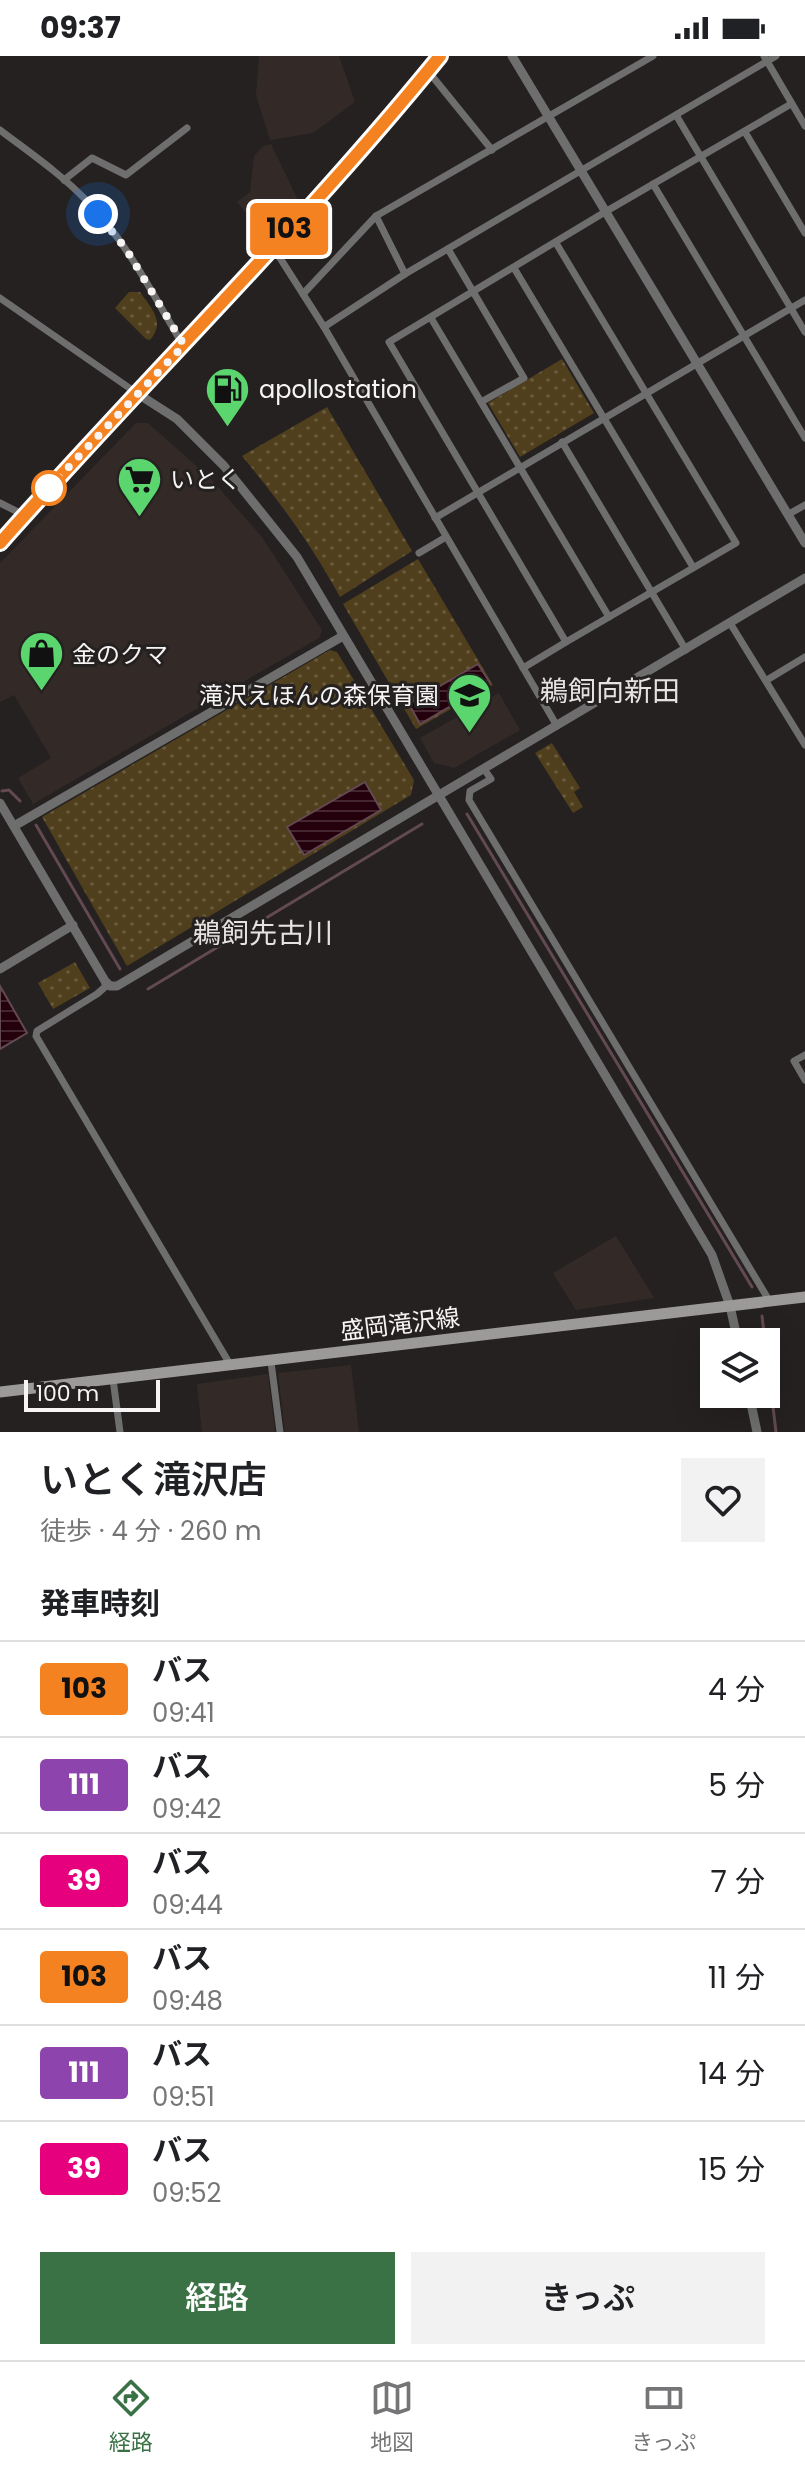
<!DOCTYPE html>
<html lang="ja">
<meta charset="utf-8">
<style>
:root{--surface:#fff;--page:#f2f2f2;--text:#202124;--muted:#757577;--line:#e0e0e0;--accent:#3b7245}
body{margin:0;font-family:Poppins,"Noto Sans JP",sans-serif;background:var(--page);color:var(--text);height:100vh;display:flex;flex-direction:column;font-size:30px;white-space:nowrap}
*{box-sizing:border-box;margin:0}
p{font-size:26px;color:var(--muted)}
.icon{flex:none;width:44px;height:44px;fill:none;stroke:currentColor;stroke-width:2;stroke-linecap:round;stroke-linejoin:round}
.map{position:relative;height:1376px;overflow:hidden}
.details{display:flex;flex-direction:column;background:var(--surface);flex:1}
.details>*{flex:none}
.badge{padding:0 16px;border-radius:6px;font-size:28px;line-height:52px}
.fabs{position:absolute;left:700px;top:1272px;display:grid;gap:16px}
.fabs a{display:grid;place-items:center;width:80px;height:80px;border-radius:0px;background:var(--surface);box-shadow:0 8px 32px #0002;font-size:40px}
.scale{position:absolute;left:24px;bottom:20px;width:136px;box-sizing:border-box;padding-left:8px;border:4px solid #f6f4f4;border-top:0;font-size:22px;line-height:28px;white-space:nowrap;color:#f6f4f4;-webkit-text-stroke:6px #242120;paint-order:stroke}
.you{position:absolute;width:40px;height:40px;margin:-20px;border:6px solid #fff;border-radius:50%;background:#1a73e8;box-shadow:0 0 0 12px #1a73e833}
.map>.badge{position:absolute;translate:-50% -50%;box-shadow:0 0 0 4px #fff}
h2{padding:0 40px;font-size:30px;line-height:72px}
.round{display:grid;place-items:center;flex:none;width:84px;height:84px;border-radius:0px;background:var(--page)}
.headline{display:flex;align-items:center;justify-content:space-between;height:136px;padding:0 40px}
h1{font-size:38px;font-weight:600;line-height:60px}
.action{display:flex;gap:16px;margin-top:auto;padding:16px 40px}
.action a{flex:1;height:92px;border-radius:0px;background:var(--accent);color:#fff;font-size:32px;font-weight:600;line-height:92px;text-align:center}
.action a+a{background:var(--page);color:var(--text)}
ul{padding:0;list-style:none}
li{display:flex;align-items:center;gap:24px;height:96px;padding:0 40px;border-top:2px solid var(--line)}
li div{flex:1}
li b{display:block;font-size:30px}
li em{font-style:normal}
li .badge{min-width:88px;font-weight:700;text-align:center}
.status{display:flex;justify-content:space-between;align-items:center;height:56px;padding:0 40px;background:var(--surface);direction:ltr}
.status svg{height:22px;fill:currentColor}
.tabs{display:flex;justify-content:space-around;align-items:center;height:112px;border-top:2px solid var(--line);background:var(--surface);font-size:22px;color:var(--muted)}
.tabs a{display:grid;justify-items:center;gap:4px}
.tabs .on{color:var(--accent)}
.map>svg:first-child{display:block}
.built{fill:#332a27}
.grass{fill:url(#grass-dots)}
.water{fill:url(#water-rules);stroke:#624952;stroke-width:2}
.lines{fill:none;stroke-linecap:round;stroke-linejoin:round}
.stream{stroke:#624952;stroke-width:3}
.minor{stroke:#6f6e6e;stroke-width:7}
.tertiary{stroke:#6f6e6e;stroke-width:9}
.secondary{stroke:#9c9999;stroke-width:11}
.primary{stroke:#bebbbb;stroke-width:12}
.line-casing{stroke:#fff;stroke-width:18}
.line{stroke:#f58220;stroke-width:12}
.walk{stroke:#f6f4f4;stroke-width:8;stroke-dasharray:0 14.4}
.stop-dot{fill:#fff;stroke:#f58220;stroke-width:4}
.labels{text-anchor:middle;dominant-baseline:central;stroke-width:6;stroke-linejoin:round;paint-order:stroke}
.poi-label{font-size:24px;fill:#f6f4f4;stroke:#242120;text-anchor:start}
.street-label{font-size:24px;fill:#f6f4f4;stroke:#242120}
.quarter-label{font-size:28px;fill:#e6e2e1;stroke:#242120}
</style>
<div class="status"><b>09:37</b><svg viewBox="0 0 49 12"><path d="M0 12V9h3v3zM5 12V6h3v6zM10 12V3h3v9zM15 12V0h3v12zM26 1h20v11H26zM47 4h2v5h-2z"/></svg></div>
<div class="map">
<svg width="805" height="1376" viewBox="0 0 805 1376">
<defs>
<pattern id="grass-dots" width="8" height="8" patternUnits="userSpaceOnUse" patternTransform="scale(2)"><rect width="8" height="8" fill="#503f1d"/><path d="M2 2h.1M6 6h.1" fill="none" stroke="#6a5b3e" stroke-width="1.8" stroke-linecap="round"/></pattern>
<pattern id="water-rules" width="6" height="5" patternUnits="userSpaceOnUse" patternTransform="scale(2)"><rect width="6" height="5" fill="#23000c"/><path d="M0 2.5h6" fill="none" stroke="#442630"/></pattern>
</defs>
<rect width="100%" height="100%" fill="#242120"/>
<g class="built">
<polygon points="259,0 339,0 355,46 313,77 270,84 256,39"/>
<polygon points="271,88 298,144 266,181 237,146 250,136 254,100 263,90"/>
<polygon points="136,367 148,367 210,422 262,481 322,574 319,582 33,748 18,722 51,702 14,639 0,646 0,507"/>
<polygon points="499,637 520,674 454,712 434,707 420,682"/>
<polygon points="616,1180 654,1242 576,1254 553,1217"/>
<polygon points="351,1309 359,1376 285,1376 278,1317"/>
<polygon points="268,1318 275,1376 202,1376 197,1328"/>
</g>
<g class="grass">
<path d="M129,236h11c11,16 26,30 10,48l-4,-1 -31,-31z"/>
<polygon points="562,303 594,357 520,401 488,347"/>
<path d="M327,351l85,144 -72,46c-29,-53 -60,-95 -98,-141z"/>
<polygon points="418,503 493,629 416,673 343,548"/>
<polygon points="330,594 337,596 414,724 411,739 127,910 42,761"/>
<polygon points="552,687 580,732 574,736 583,751 573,757 535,697"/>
<polygon points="75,906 90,932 53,953 38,927"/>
</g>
<g class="water">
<polygon points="478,608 490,627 420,668 409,648"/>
<polygon points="365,726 381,754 304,799 287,771"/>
<polygon points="0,930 27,977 0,993"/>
</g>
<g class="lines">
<g class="stream">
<polyline points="2,735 9,734 20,745"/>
<polyline points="467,758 752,1231"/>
<polyline points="36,769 120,913"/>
<polyline points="148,933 422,768"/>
<polyline points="762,1260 765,1286"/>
<polyline points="766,1292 776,1376"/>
</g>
<g class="minor">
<polyline points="764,0 805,70"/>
<polyline points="428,15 492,94"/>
<polyline points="676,59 805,276"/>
<path d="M0,74c29,22 61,44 87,71 40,41 66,94 96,144"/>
<polyline points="745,76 805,177"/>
<polyline points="64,124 92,102 126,119 187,72"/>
<polyline points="653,128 805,382"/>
<polyline points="376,160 405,218"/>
<polyline points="556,187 736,487 566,586 389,286 605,156 791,48"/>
<polyline points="273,191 324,271 557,670"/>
<polyline points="448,193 524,322 481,346 609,561"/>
<polyline points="514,212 693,511"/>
<polyline points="303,238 376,160 653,0"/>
<polyline points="0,242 138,338"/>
<polyline points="431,262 481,346"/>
<polyline points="324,271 405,218 776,0"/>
<polyline points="562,386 686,594"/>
<polyline points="0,447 24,459"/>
<polyline points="789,458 805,449"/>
<polyline points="435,462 805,244"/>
<polyline points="419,497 446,481"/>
<polyline points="730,567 805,689"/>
<polyline points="523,612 566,586"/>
<polyline points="767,624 805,601"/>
<polyline points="484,713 491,723 470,735 469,744 770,1246"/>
<polyline points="105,925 105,931 97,938 37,975 36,980 231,1310"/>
<polyline points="805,999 794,1005 805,1024"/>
<polyline points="271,1306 280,1376"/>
<polyline points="113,1323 120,1376"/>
</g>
<g class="tertiary">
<polyline points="512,0 805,487"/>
<polyline points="138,338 177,363 224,410 297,501 712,1199 730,1250 738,1286"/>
<polyline points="0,747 105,925 110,930 117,930 805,522"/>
<polyline points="14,770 343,580"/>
<polyline points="0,913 73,869"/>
<polyline points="749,1338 757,1376"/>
</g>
<polyline class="secondary" points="0,1336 805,1241"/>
<path class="primary" d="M0,487c144,-165 301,-317 440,-487"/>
</g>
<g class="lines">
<defs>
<path id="line" d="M0,487c145,-164 302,-317 440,-487"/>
</defs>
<use href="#line" class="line-casing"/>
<use href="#line" class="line"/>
<polyline class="walk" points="49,432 184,289 126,193 98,158"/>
</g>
<defs>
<symbol id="fuel-pin" viewBox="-11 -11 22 30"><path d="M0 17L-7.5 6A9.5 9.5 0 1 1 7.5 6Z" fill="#5bd56e" stroke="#242120"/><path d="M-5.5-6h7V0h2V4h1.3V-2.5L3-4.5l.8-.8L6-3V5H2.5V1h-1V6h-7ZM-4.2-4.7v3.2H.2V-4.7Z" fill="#111"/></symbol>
<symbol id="supermarket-pin" viewBox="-11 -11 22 30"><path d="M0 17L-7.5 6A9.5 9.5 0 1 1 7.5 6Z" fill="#5bd56e" stroke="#242120"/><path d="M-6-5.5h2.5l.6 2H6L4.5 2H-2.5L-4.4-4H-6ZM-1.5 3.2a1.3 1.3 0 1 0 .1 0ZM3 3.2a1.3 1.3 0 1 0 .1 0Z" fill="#111"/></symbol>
<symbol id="shop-pin" viewBox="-11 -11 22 30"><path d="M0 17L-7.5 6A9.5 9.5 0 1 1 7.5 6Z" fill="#5bd56e" stroke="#242120"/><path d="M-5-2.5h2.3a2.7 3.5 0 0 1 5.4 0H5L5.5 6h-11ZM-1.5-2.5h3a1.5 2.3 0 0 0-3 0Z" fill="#111"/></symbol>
<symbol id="school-pin" viewBox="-11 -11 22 30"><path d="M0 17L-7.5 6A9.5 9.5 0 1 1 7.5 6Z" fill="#5bd56e" stroke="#242120"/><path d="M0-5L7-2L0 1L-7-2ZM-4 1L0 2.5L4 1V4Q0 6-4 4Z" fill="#111"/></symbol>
</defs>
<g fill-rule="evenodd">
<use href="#fuel-pin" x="202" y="308" width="51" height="69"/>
<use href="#supermarket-pin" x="114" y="398" width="51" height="69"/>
<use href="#shop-pin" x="16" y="572" width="51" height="69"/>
<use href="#school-pin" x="444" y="614" width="51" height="69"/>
</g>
<circle class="stop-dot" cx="49" cy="432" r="16"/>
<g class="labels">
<g class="poi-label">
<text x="259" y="333">apollostation</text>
<text x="170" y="423">いとく</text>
<text x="72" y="598">金のクマ</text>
<text x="439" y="639" text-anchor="end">滝沢えほんの森保育園</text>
</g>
<g class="street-label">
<text transform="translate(400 1268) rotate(-7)">盛岡滝沢線</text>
</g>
<g class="quarter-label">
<text x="610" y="635">鵜飼向新田</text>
<text x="263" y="877">鵜飼先古川</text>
</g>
</g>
</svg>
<div class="fabs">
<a><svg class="icon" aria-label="layers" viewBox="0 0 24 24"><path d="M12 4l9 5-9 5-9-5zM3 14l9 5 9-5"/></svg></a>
</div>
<div class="scale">100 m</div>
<div class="you" style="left:98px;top:158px"></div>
<b class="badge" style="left:289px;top:173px;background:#f58220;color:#111">103</b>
</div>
<section class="details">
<div class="headline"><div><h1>いとく滝沢店</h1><p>徒歩 · 4 分 · 260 m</p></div><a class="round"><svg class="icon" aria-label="heart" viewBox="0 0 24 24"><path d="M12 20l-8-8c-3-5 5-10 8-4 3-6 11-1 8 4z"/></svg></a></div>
<h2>発車時刻</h2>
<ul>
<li><span class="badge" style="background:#f58220;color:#111">103</span><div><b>バス</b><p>09:41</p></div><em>4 分</em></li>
<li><span class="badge" style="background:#8e44ad;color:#fff">111</span><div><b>バス</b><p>09:42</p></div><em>5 分</em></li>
<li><span class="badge" style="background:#e6007e;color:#fff">39</span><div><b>バス</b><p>09:44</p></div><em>7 分</em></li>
<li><span class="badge" style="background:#f58220;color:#111">103</span><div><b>バス</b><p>09:48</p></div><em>11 分</em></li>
<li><span class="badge" style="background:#8e44ad;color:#fff">111</span><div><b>バス</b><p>09:51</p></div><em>14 分</em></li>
<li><span class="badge" style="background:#e6007e;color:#fff">39</span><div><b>バス</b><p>09:52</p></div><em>15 分</em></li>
</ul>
<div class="action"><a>経路</a><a>きっぷ</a></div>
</section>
<nav class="tabs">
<a class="on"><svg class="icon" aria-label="directions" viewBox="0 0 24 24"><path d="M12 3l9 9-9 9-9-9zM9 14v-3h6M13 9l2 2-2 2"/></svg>経路</a>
<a><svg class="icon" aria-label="map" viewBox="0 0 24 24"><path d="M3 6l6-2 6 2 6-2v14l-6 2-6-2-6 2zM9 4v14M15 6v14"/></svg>地図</a>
<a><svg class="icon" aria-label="tickets" viewBox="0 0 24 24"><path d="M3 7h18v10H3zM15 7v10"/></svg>きっぷ</a>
</nav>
